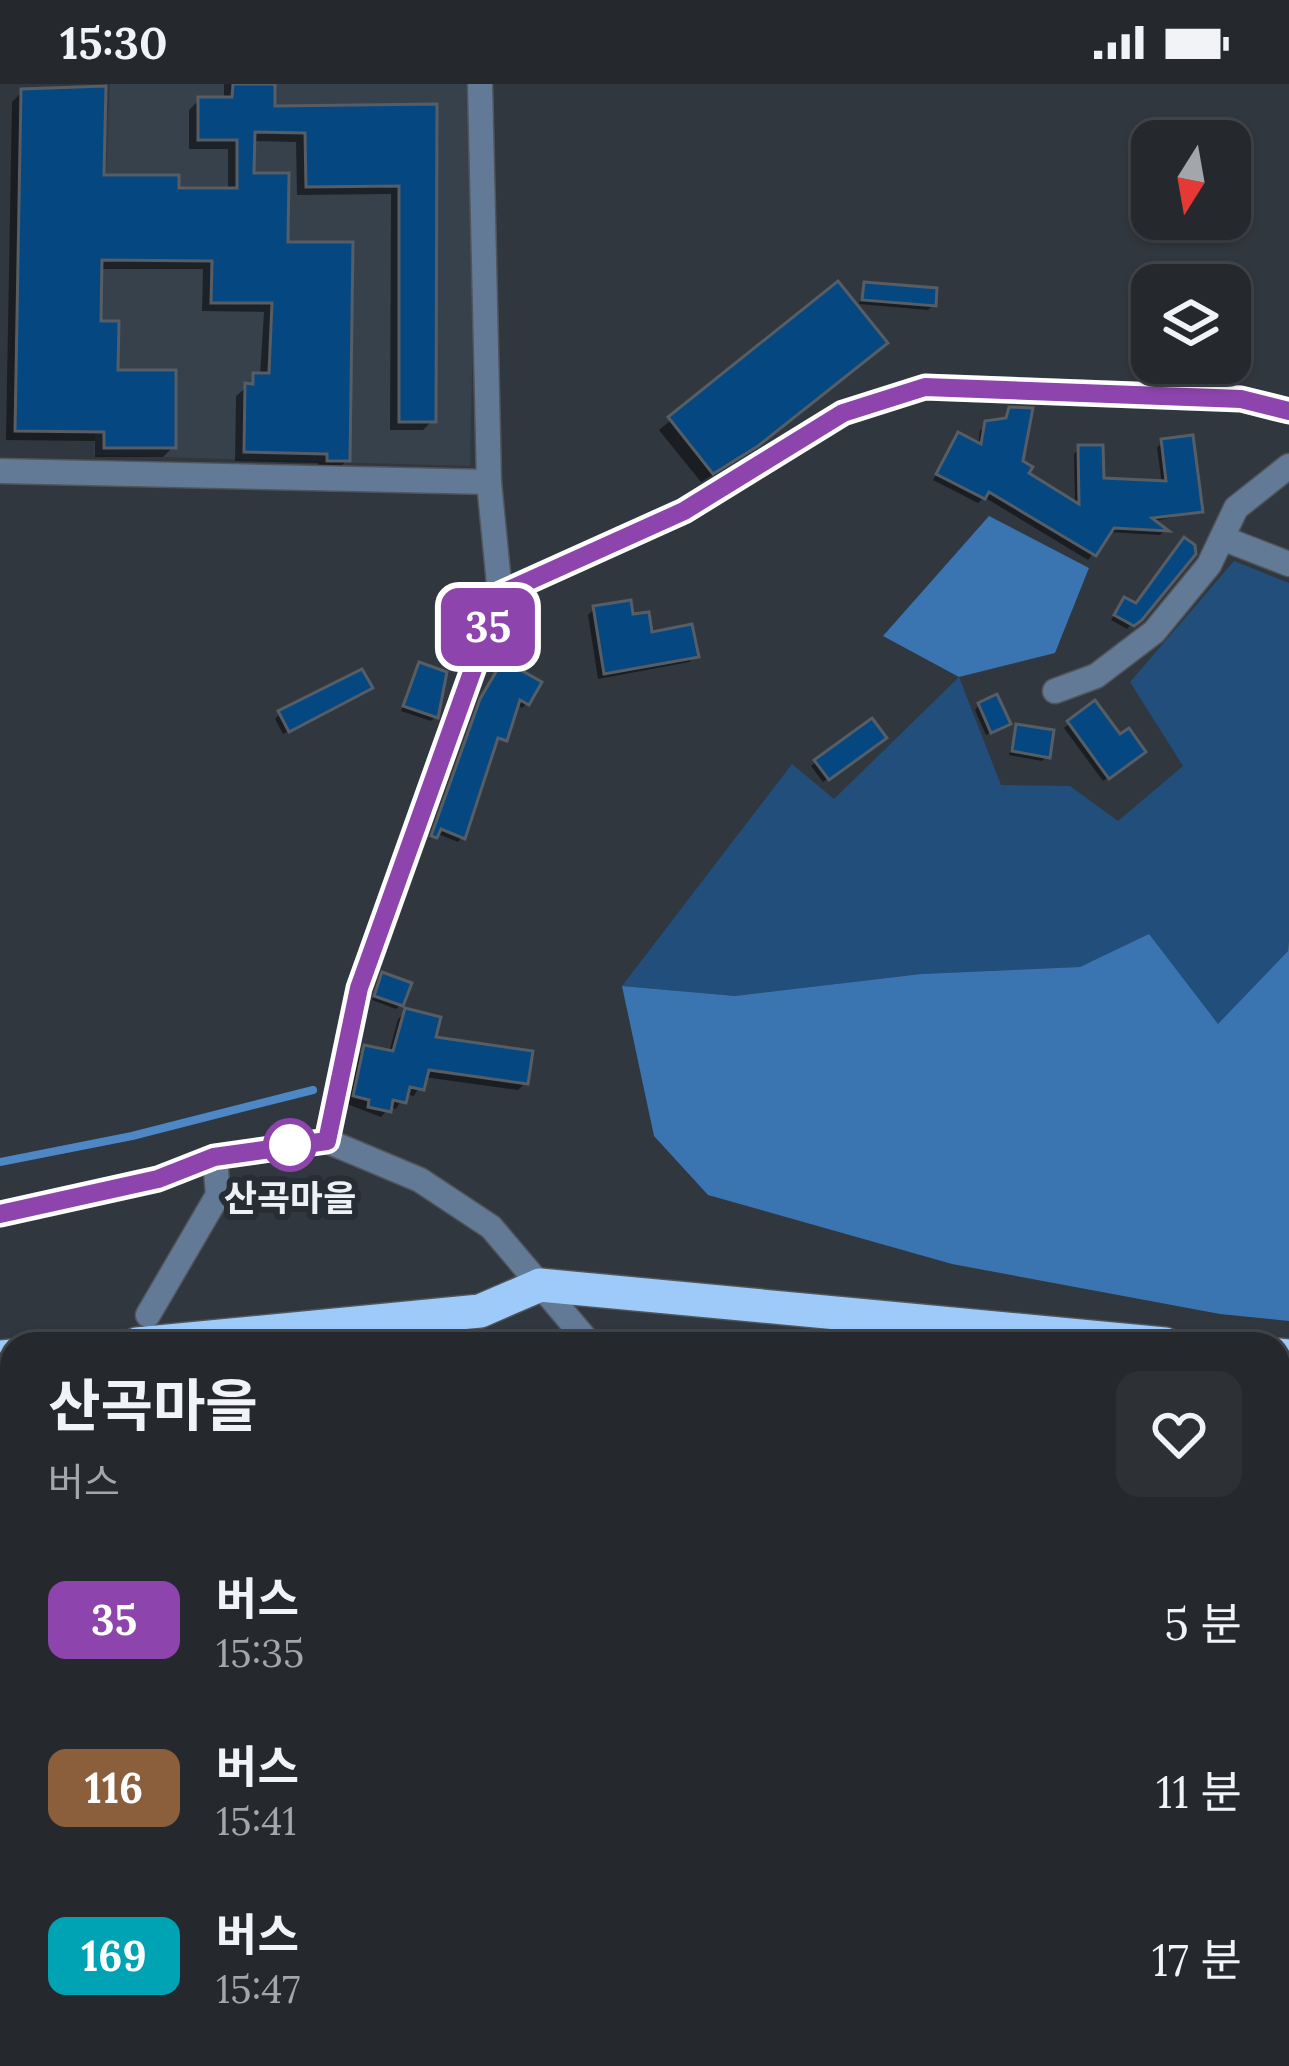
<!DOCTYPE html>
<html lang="ko">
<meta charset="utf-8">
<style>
:root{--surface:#25292e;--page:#2d3136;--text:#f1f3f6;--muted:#a3a6aa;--line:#42454a}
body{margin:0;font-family:Lora,"Noto Sans KR",serif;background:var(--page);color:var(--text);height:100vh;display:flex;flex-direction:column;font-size:45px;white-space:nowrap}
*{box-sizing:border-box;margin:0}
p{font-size:39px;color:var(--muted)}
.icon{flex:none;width:66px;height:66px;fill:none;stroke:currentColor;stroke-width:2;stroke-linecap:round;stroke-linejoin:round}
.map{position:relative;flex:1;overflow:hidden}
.side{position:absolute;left:0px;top:1248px;width:1290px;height:735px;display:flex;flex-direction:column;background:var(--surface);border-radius:36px 36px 0 0;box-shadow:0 3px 9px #0004,0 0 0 3px var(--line)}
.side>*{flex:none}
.badge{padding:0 24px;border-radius:18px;font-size:42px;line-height:78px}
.needle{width:78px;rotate:191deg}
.tools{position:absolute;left:1131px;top:36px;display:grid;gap:24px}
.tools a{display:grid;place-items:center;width:120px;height:120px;border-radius:24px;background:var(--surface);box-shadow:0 3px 9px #0004,0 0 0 3px var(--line);font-size:60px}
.map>.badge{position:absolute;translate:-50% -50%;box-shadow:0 0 0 6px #fff}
.round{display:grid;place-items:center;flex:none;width:126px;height:126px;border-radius:24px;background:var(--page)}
.headline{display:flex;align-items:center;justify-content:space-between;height:204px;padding:0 48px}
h1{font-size:57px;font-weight:700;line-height:90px}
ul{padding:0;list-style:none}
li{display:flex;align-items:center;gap:36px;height:168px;padding:0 48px}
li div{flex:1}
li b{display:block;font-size:45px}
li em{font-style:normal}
li .badge{min-width:132px;font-weight:700;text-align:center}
.status{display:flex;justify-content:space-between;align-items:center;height:84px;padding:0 60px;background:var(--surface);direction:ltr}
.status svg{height:33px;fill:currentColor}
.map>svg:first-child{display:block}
.built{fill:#37414c}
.green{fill:#224e7b}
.forest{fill:#3a74b1}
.shadow{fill:#0007}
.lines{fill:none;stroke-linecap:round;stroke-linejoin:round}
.stream{stroke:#4d87c5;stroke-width:8}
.building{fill:#054781;stroke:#575d64;stroke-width:3}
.minor-tunnel{stroke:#4d5359;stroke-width:24;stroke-dasharray:24 12;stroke-linecap:butt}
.minor-casing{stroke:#4f555b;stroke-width:27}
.tertiary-casing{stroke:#4f555b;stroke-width:27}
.trunk-casing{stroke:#4f555b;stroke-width:36}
.minor{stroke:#627a96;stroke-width:24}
.tertiary{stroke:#627a96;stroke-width:24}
.trunk{stroke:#9ecafa;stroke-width:33}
.line-casing{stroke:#fff;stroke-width:27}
.line{stroke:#8e44ad;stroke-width:18}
.stop-dot{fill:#fff;stroke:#8e44ad;stroke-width:6}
.labels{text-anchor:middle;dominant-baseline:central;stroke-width:12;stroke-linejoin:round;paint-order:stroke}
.stop-label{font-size:36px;font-weight:bold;fill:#edf1f5;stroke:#272d34}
</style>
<div class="status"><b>15:30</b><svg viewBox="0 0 49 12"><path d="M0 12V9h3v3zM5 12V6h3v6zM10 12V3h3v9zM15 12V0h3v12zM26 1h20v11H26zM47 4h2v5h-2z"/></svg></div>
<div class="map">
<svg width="1289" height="1982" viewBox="0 0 1289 1982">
<rect width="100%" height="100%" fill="#31373e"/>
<g class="built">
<polygon points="110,0 478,0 470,382 94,371"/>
<polygon points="188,1971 818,1971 825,1982 190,1982"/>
</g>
<g class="green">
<polygon points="1234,477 1289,499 1289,856 1288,867 1218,941 1149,851 1080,883 921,890 735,912 622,902 792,680 834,715 959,593 1001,701 1070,702 1118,737 1183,682 1130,598"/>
<polygon points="1278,1711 1289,1716 1289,1897 1278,1878"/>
<polygon points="1152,1971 1263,1971 1267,1982 1150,1982"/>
</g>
<g class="forest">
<polygon points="989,432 1089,484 1055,569 959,593 883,552"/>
<polygon points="1149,850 1218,940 1288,867 1289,856 1289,1237 1220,1230 952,1180 708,1111 654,1052 622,902 735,912 921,890 1080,883"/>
</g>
<g class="shadow">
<polygon points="224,0 272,0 272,25 434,23 433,336 423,346 390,346 391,110 297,111 296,58 252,57 250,92 285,161 347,376 337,386 318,386 318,379 235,377 236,312 260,292 264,228 202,227 203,185 99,185 98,240 115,288 173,363 163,373 95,373 95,357 6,356 12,18 22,8 101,94 176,107 228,107 228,65 189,65 189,26 199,16 224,16"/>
<polygon points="865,201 933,221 928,226 859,220"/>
<polygon points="837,202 873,269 743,372 701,398 659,346"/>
<polygon points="1010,326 1025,390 1075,421 1074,370 1080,364 1101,396 1162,400 1157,364 1162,358 1200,427 1151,438 1164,447 1160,451 1108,448 1088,476 984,413 978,419 933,396 959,352 978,362 980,346 1003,337"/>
<polygon points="1193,468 1127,545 1111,536 1124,516 1135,522"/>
<polygon points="594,525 631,534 650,552 696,572 689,578 598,595 588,531"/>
<polygon points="420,581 436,632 431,637 401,627"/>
<polygon points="499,584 527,619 522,624 516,620 505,655 493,658 462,753 458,758 436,749 429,756 476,623"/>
<polygon points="364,608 283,650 275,635 280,630"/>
<polygon points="1095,620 1138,672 1103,697 1064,644"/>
<polygon points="979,621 1007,639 986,651 975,626"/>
<polygon points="1017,643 1047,672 1042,677 1009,671"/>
<polygon points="878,658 823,698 811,682 816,678"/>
<polygon points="383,892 401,920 396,925 372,916"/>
<polygon points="406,928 432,956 526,998 518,1006 424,993 414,1012 405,1010 396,1025 389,1023 381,1033 347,1020 358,972 365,964 389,969 398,935"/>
<polygon points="624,1971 690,1971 694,1982 628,1982"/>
<polygon points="906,1971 981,1971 992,1982 900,1982"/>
</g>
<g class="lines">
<polyline class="stream" points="0,1078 132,1052 313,1006"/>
</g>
<g class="building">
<polygon points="233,0 275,0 275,22 437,20 436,338 399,338 399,102 306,103 305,49 255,48 254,89 289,89 288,158 353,158 350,377 327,377 327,370 244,368 245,299 253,300 253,289 269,289 272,219 211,219 212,177 102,176 101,237 119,237 118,286 176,286 176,364 104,364 104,348 15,347 21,5 106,2 104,91 179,91 179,104 237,104 237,56 198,56 198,13 232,13"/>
<polygon points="838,197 888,259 758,362 713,390 668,333"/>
<polygon points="864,198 937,204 936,222 862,216"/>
<polygon points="1009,323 1033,324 1023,377 1033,383 1029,389 1079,420 1078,361 1103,361 1104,394 1166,397 1161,355 1193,351 1203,428 1152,434 1169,447 1114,444 1096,472 989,408 985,415 936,390 958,348 981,360 985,337 1006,334"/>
<polygon points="1184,453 1195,461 1196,470 1142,536 1134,542 1114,531 1124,513 1136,519"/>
<polygon points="631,516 633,530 649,528 652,548 692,540 699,573 604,590 593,522"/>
<polygon points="503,576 542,598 529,621 520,616 507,657 498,654 465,755 441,745 437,754 431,752 480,615"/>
<polygon points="419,578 447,588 438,634 403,622"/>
<polygon points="362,585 373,604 289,648 278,627"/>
<polygon points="997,610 1011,640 991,649 978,619"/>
<polygon points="1095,616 1120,650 1129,644 1146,668 1109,695 1067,637"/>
<polygon points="872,634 887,654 829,696 814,676"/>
<polygon points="1016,640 1054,646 1050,674 1012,667"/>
<polygon points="382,888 412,899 403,922 374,912"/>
<polygon points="405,924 441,933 436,953 533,967 528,1000 429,986 424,1006 410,1003 406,1019 393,1016 391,1028 368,1023 369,1016 353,1012 364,961 393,967"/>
</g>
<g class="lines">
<polyline class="minor-tunnel" points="0,1470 12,1450"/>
<defs>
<g id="minor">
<polyline points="480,0 489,398 500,510"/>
<polyline points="0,387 489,398"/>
<polyline points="1222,454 1289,480"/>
<polyline points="1055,607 1096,592 1154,548 1209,481 1236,424 1289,382"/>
<polyline points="327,1057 359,905 500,510 684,427 843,329 925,303 1241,315 1289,327"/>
<polyline points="148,1231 218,1111 215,1073"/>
<polyline points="0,1803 12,1802"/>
<polyline points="0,1820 12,1909"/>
<polyline points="0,1965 12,1959"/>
<polyline points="176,1971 178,1982"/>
<polyline points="1274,1971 1279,1982"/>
</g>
<g id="tertiary">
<polyline points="0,1130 158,1095 215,1073 327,1057 420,1096 491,1143 590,1260"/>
<polyline points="0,1662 12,1664"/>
<polyline points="863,1971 869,1982"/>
</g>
<g id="trunk">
<polyline points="137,1260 480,1227 540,1201 1165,1260"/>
<polyline points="1278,1271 1289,1272"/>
<polyline points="0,1273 12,1272"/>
<polyline points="0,1313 12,1313"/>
<polyline points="1278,1322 1289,1322"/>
<polyline points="0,1345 12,1345"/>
<polyline points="1278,1356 1289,1356"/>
<polyline points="0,1398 12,1400"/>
<polyline points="1278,1412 1289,1412"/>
</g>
</defs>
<use href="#minor" class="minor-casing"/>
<use href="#tertiary" class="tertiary-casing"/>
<use href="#trunk" class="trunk-casing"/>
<use href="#minor" class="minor"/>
<use href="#tertiary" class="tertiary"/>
<use href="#trunk" class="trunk"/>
</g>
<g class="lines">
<defs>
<polyline id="line" points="0,1130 158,1095 214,1073 327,1057 359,904 500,510 684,427 843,329 925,303 1241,315 1289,327"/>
</defs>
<use href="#line" class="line-casing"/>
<use href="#line" class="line"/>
</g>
<circle class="stop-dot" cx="290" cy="1061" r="24"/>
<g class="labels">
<g class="stop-label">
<text x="290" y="1114">산곡마을</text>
</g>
</g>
</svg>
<div class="tools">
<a><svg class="needle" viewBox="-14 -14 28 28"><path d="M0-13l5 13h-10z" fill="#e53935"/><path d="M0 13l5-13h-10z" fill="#a3a6aa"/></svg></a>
<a><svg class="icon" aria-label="layers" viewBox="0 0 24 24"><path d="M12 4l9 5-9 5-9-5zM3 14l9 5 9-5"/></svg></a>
</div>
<b class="badge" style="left:488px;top:543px;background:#8e44ad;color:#fff">35</b>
<section class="side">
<div class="headline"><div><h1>산곡마을</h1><p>버스</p></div><a class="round"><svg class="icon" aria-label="heart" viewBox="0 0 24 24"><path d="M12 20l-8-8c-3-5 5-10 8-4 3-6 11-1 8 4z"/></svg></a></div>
<ul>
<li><span class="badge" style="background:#8e44ad;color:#fff">35</span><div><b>버스</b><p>15:35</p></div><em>5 분</em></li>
<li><span class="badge" style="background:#8b5e3c;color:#fff">116</span><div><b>버스</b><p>15:41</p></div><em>11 분</em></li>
<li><span class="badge" style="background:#00a3b4;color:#fff">169</span><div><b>버스</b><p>15:47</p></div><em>17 분</em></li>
</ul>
</section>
</div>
